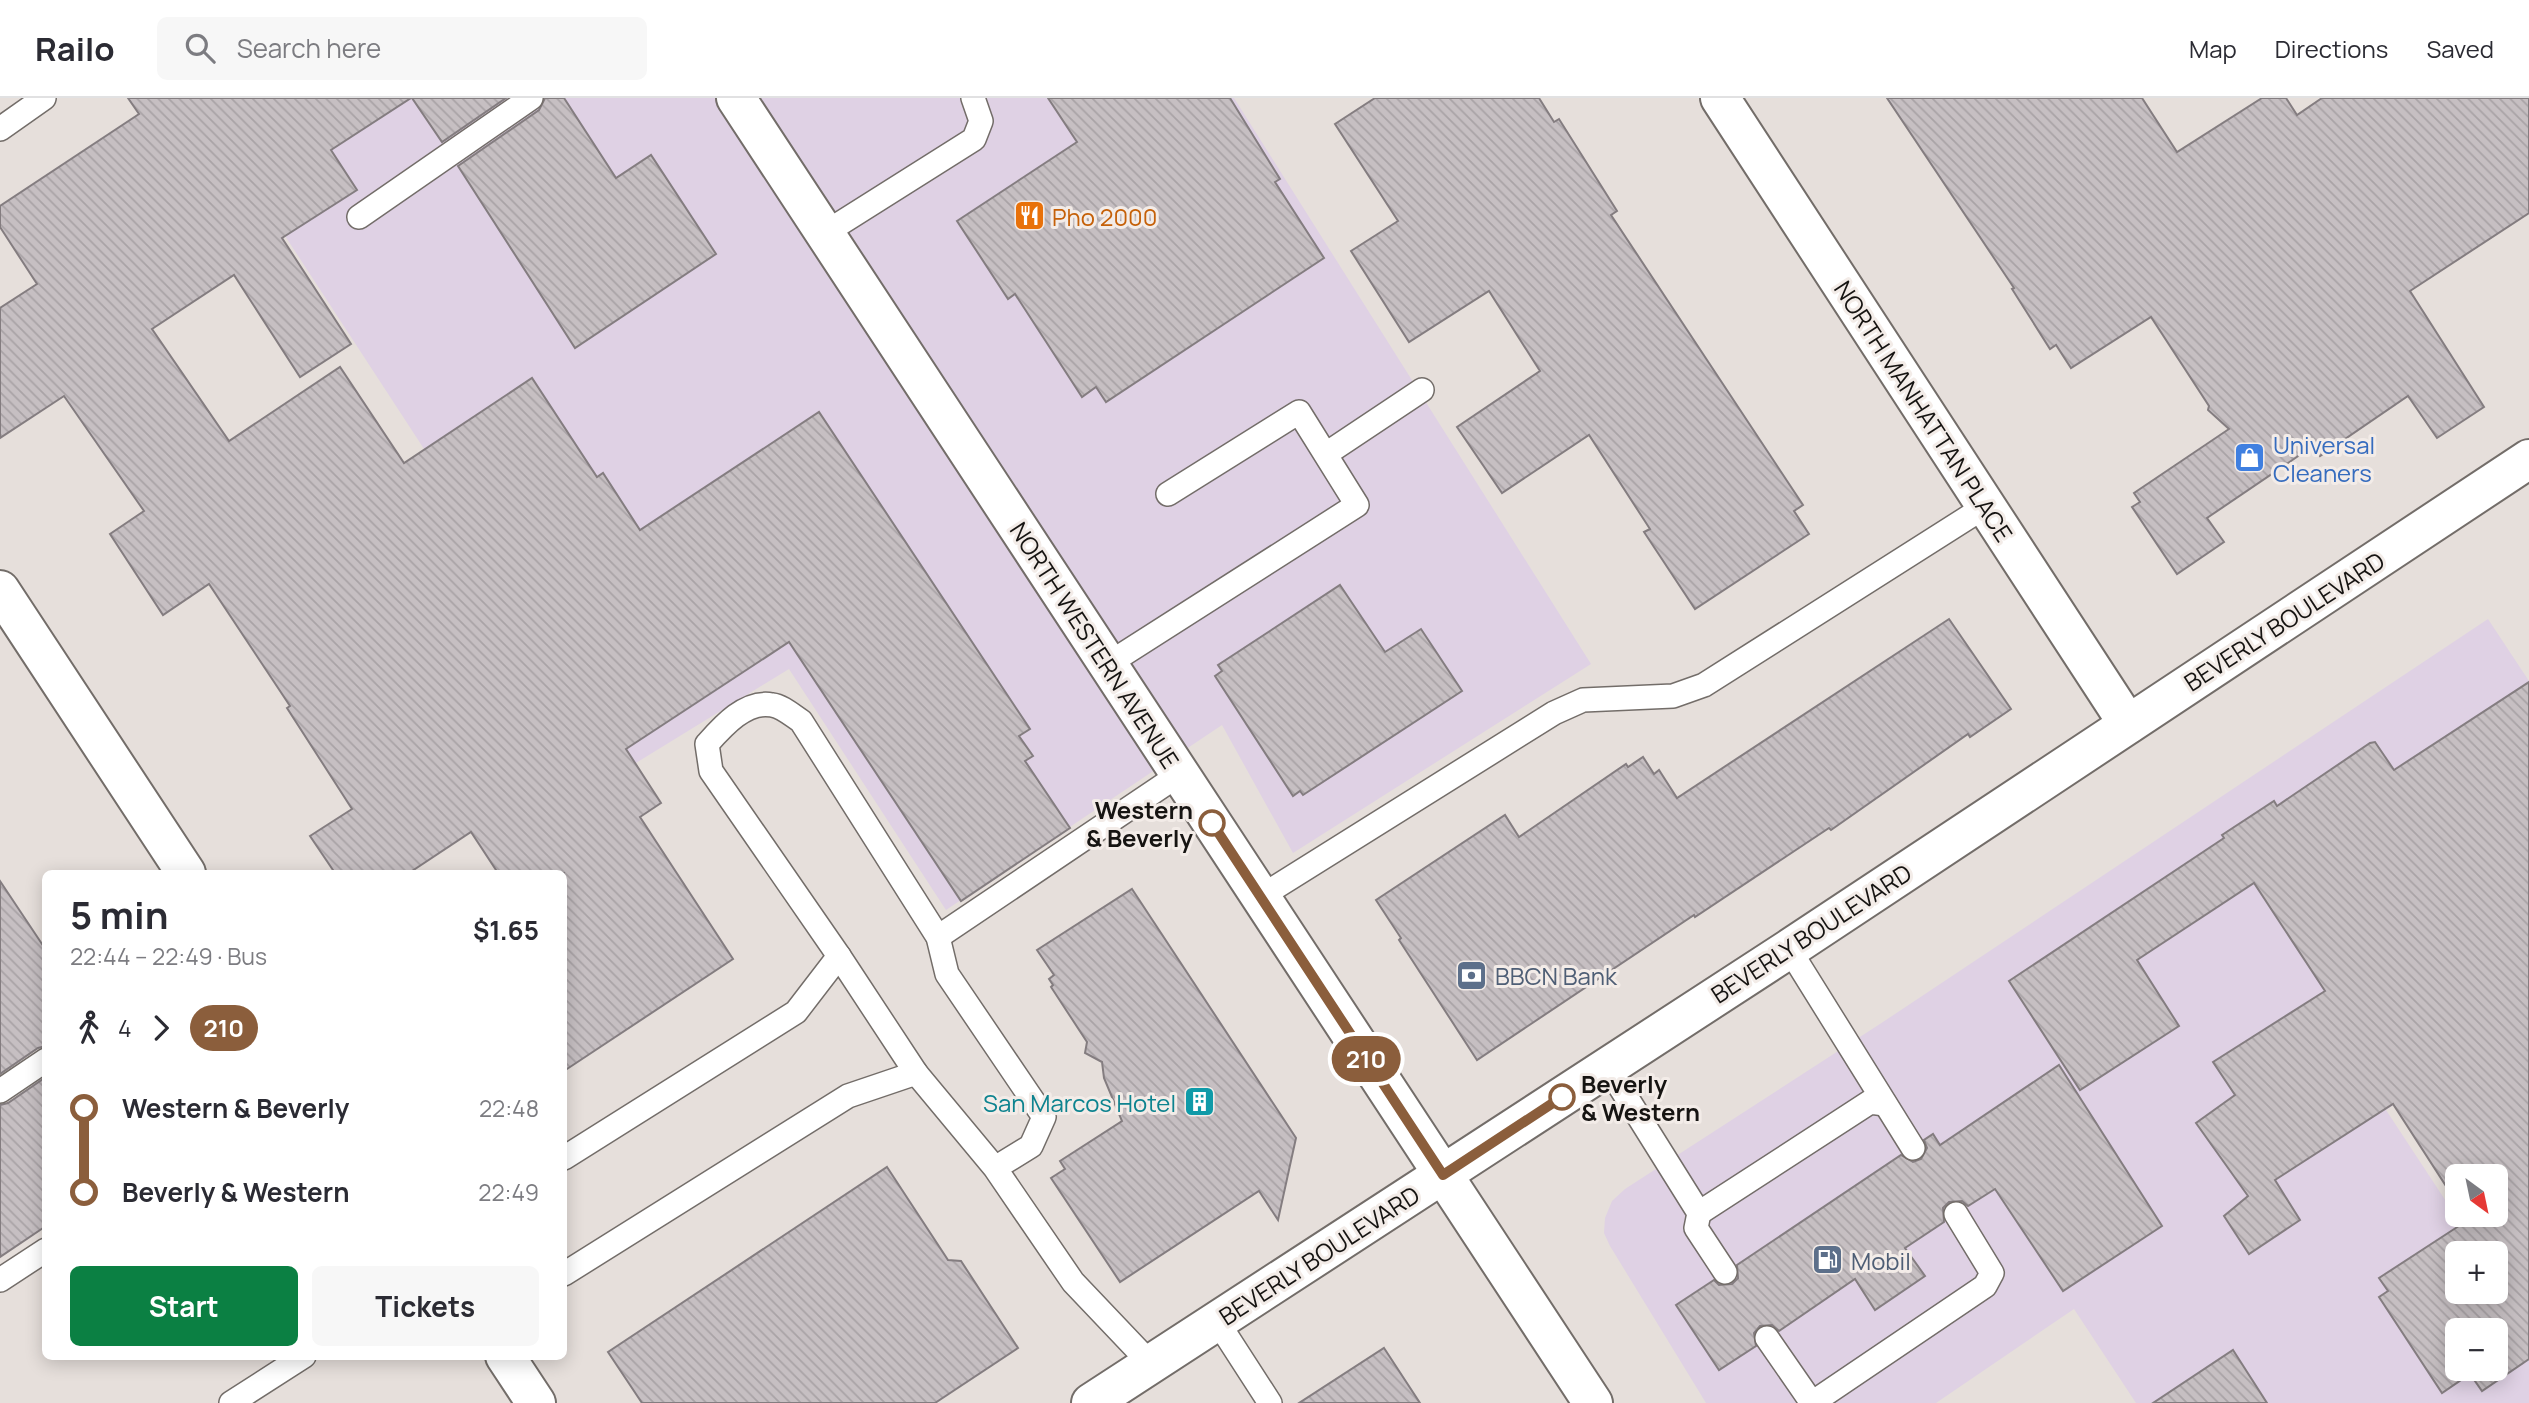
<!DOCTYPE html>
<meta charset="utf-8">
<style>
:root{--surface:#fff;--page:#f7f7f7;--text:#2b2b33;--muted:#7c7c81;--line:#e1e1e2;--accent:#0b8043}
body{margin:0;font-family:Manrope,sans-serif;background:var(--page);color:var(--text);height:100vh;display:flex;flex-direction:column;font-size:26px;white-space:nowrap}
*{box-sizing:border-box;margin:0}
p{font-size:23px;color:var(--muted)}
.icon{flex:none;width:38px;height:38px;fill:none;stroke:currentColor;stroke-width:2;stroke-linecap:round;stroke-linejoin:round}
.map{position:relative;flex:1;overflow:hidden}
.panel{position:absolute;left:42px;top:772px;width:525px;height:490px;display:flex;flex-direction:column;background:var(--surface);border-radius:10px;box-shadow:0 4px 18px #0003}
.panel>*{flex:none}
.badge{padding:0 14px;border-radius:23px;font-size:24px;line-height:46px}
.needle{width:46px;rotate:147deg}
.buttons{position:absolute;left:2445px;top:1066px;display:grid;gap:14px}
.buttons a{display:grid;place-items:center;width:63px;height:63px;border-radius:10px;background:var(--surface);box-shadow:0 4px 18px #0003;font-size:35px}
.map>.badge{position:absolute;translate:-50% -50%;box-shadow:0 0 0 4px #fff}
.legs{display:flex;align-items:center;gap:10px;height:77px;padding:0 28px;font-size:23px}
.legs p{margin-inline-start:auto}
.head{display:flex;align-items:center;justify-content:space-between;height:119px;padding:0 28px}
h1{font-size:38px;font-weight:700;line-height:52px}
.button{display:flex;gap:14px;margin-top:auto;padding:14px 28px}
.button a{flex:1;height:80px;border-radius:10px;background:var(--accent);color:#fff;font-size:28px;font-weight:700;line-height:80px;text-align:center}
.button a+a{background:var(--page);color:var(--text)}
ul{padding:0 28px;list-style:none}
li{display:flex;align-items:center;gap:24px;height:84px;font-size:26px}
li i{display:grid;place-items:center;width:10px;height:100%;margin:0 9px;background:currentColor}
li i::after{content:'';width:18px;height:18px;margin:-9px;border:5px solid;border-radius:50%;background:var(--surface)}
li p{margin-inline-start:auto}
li:first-child i{background:linear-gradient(#0000 50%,currentColor 0)}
li:last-child i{background:linear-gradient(currentColor 50%,#0000 0)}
header{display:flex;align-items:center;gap:42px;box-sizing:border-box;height:98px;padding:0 35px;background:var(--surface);border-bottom:2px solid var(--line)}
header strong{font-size:33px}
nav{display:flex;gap:38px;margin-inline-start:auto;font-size:24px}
.search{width:490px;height:63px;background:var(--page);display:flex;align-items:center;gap:18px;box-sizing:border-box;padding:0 24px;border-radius:10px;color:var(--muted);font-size:26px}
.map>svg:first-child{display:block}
.commercial{fill:#dfd1e4;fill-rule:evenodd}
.building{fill:url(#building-back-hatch);stroke:#847d80;stroke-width:2;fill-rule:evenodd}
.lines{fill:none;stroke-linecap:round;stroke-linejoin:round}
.service-casing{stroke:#736d69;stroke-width:26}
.minor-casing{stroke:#736d69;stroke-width:42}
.secondary-casing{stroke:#736d69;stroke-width:42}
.primary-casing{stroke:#736d69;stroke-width:42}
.service{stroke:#fff;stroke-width:23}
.minor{stroke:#fff;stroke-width:38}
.secondary{stroke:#fff;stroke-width:38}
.primary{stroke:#fff;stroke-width:38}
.line-1-casing{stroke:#fff;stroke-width:16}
.line-1{stroke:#8b5e3c;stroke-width:10}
.stop-1-dot{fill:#fff;stroke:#8b5e3c;stroke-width:3.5}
.labels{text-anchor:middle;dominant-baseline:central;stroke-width:6;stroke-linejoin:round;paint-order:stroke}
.food-label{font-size:24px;fill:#c56008;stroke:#f3ece8;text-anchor:start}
.street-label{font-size:24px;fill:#161412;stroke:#f3ece8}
.shop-label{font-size:24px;fill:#366cbe;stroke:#f3ece8;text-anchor:start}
.stop-label{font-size:24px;font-weight:bold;fill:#161412;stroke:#f3ece8;text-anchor:end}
.service-label{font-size:24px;fill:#4e5e75;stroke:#f3ece8;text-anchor:start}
.culture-label{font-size:24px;fill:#0d838f;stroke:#f3ece8;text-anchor:end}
</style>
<header>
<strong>Railo</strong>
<div class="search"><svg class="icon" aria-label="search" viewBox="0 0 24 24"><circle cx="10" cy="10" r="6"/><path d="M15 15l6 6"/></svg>Search here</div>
<nav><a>Map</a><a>Directions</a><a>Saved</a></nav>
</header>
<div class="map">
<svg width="2529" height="1305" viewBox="0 0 2529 1305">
<defs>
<pattern id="building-back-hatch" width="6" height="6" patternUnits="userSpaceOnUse" patternTransform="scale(1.75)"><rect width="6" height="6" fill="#c6bfc2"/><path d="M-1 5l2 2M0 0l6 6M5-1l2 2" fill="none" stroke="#a9a3a6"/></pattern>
</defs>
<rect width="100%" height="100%" fill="#e6dfdb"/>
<g class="commercial">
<polygon points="195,0 1234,0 1591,566 1293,755 1222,627 946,812 789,571 631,668"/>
<path d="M2488,521l41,62v335l-143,94 94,143h-23v39h39v-15l33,51v75h-393l-62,-94 -138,94h-230l-96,-157 -6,-13 1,-15 7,-17 13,-12 258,-167zM2457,1232h39v38h-39z"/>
</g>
<g class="building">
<polygon points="128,0 411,0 331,52 357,92 282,140 351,246 300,279 234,177 152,231 229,343 340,269 404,365 532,280 597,379 603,375 640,432 819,314 1030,631 1019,638 1033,658 1025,663 1070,730 961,803 789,544 626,651 661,705 640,719 733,861 564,973 564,775 498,775 471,734 409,775 335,775 310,738 352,711 287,610 290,608 209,486 163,517 110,436 144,413 64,298 0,340 0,210 37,186 0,129 0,108 139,16"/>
<polygon points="412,0 506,0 442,44"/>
<polygon points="545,0 564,0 616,80 651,57 716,156 575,250 458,68 539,12"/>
<polygon points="1048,0 1230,0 1280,81 1275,84 1324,160 1106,304 1096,289 1082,299 1015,196 1008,201 957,123 1077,44"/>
<polygon points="1375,0 1539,0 1554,24 1559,21 1617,113 1611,117 1803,407 1794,413 1809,436 1695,511 1644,434 1650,431 1589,337 1502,395 1457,329 1540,273 1489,193 1409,244 1351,153 1398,123 1335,26"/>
<polygon points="1887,0 2142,0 2177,54 2262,0 2286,0 2297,17 2322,0 2529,0 2529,115 2410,193 2484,309 2437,340 2408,298 2320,358 2313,348 2207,420 2224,444 2177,476 2132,409 2140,404 2134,395 2229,331 2208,312 2209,308 2151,219 2071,270 2056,247 2050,251 2012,191 2014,190"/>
<polygon points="1340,487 1385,554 1421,531 1462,593 1303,697 1300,693 1293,698 1215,578 1222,573 1218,567"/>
<polygon points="1949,521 2011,611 1970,639 1968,636 1831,732 1829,730 1695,819 1694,817 1477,962 1399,842 1401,840 1376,802 1505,717 1519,739 1626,666 1628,669 1643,659 1654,676 1659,672 1677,700"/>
<path d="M2529,584v677l-47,32 -12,-17 -28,19 -63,-96 9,-6 -9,-13 89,-58 -3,-6h31v-38h-39v27l-64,-99 -118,76 25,40 -51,34 -25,-38 24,-20 -52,-73 39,-28 -22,-33 112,-71 -71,-108 -117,77 42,66 -99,64 -71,-109 215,-143 -2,-3 52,-34 3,5 93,-63 5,-1 19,28zM2457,1155h39v39h-39zM2457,1232h39v38h-39z"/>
<polygon points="0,783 46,852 46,948 38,950 0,976"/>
<polygon points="1132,791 1296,1040 1278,1122 1259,1093 1120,1184 1051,1080 1065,1071 1060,1063 1122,1023 1104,980 1102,964 1085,955 1087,944 1051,889 1053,887 1049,881 1054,877 1037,852"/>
<polygon points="2059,967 2162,1128 2063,1193 1995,1091 1968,1108 1962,1103 1949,1104 1943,1110 1944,1124 1905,1150 1925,1178 1875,1212 1855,1181 1779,1233 1772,1227 1760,1228 1754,1235 1756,1248 1719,1272 1676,1207 1714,1182 1719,1187 1732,1186 1738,1180 1737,1167 1901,1057 1913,1064 1921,1061 1927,1050 1924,1042 1933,1036 1940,1047"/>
<polygon points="46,979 46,1128 0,1159 0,1007 8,1005"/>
<polygon points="887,1069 948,1162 961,1163 1018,1250 935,1305 642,1305 608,1254"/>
<polygon points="1384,1250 1420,1305 1299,1305"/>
<polygon points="2233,1252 2267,1305 2153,1305"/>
</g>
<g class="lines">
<defs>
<g id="service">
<polyline points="0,31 44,0"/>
<polyline points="359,119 531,0"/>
<polyline points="825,135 974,41 981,23 973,0"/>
<polyline points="1326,356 1422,292"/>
<polyline points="1108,566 1357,407 1299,314 1168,396"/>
<polyline points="1260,799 1554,615 1583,602 1673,598 1704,587 1986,408"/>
<polyline points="938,839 1180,676"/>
<polyline points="1789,851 1913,1050"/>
<polyline points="1607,968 1699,1115 1696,1130 1725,1174"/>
<polyline points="0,993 46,962"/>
<polyline points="564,1060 796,914 839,858"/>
<path d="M995,1070l36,-22 13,-29 -97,-143 -9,-37 -137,-216c-8,-5 -19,-15 -29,-16 -26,-5 -49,21 -65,39l4,27 128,185 77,117 79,95 78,114 77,81"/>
<polyline points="1699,1115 1870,1004 1885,1006"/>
<polyline points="564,1176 848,998 916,975"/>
<polyline points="0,1182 46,1152"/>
<polyline points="1217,1223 1270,1305"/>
<polyline points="1767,1240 1812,1305"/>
<polyline points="231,1305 304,1258"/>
<polyline points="1812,1305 1985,1188 1992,1175 1956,1116"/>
</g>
<g id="minor">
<polyline points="1720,0 2128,626"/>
<polyline points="0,492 186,775"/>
<polyline points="505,1258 536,1305"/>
</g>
<polyline id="secondary" points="1091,1305 1789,851 2529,361"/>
<polyline id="primary" points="736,0 1593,1305"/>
</defs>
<use href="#service" class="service-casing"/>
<use href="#minor" class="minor-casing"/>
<use href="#secondary" class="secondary-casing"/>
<use href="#primary" class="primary-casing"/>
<use href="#service" class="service"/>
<use href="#minor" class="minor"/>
<use href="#secondary" class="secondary"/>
<use href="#primary" class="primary"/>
</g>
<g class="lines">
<defs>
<polyline id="line-1" points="1212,725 1443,1077 1562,999"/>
</defs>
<use href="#line-1" class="line-1-casing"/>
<use href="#line-1" class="line-1"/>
</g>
<defs>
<symbol id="restaurant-square" viewBox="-11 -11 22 22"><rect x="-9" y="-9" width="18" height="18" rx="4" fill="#e8710a" stroke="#f3ece8"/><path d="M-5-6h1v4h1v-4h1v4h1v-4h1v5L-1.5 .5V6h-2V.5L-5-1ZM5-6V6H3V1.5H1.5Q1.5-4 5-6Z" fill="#fff"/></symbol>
<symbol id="shop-square" viewBox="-11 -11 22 22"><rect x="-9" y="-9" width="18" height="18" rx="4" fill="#3f7fe0" stroke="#f3ece8"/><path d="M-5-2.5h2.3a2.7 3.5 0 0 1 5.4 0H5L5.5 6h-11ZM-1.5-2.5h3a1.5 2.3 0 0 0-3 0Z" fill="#fff"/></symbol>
<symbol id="bank-square" viewBox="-11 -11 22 22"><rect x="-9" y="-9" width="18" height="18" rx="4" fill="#5c6f8a" stroke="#f3ece8"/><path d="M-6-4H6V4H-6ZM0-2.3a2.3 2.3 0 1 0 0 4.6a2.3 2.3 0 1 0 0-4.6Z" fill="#fff"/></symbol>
<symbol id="building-square" viewBox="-11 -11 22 22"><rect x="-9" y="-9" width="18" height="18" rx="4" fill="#0f9aa8" stroke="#f3ece8"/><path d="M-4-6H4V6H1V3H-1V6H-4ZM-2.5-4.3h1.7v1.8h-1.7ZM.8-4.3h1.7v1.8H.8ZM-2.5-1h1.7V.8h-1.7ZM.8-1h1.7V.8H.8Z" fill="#fff"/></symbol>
<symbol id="fuel-square" viewBox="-11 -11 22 22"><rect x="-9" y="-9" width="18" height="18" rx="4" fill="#5c6f8a" stroke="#f3ece8"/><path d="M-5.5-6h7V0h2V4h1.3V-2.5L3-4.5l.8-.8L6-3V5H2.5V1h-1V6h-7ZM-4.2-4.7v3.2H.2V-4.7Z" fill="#fff"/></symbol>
</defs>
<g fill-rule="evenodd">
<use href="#restaurant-square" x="1012" y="100" width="35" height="35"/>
<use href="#shop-square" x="2232" y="342" width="35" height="35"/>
<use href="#bank-square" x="1454" y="860" width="35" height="35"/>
<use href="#building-square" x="1182" y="986" width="35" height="35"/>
<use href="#fuel-square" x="1810" y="1144" width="35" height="35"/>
</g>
<g class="stop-1-dot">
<circle cx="1212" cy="725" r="12"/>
<circle cx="1562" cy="999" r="12"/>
</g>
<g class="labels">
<g class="food-label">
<text x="1052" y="118">Pho 2000</text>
</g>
<g class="street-label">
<text transform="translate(1924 313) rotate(57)">NORTH MANHATTAN PLACE</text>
<text transform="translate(2284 523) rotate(-33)">BEVERLY BOULEVARD</text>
<text transform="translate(1095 547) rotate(57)">NORTH WESTERN AVENUE</text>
<text transform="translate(1811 835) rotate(-33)">BEVERLY BOULEVARD</text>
<text transform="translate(1319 1157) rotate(-33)">BEVERLY BOULEVARD</text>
</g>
<g class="shop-label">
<text x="2273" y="346">Universal<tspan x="2273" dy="28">Cleaners</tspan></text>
</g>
<g class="stop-label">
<text x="1193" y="711">Western<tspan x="1193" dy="28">&amp; Beverly</tspan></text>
<text x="1581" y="985" text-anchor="start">Beverly<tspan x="1581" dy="28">&amp; Western</tspan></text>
</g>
<g class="service-label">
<text x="1495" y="877">BBCN Bank</text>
<text x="1851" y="1162">Mobil</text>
</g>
<g class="culture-label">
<text x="1176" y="1004">San Marcos Hotel</text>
</g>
</g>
</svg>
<div class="buttons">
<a><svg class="needle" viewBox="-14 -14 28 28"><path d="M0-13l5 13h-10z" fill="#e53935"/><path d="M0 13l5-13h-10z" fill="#7c7c81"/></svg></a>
<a>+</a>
<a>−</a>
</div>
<b class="badge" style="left:1366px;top:961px;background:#8b5e3c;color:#fff">210</b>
<section class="panel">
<div class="head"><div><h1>5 min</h1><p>22:44 – 22:49 · Bus</p></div><b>$1.65</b></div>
<div class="legs"><svg class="icon" aria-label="walk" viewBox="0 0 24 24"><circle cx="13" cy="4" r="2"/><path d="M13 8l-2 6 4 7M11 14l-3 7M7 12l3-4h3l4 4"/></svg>4<svg class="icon" aria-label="forward" viewBox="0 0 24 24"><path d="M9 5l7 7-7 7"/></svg><b class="badge" style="background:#8b5e3c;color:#fff">210</b></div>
<ul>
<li><i style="color:#8b5e3c"></i><b>Western &amp; Beverly</b><p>22:48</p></li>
<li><i style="color:#8b5e3c"></i><b>Beverly &amp; Western</b><p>22:49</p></li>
</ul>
<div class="button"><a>Start</a><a>Tickets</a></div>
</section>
</div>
